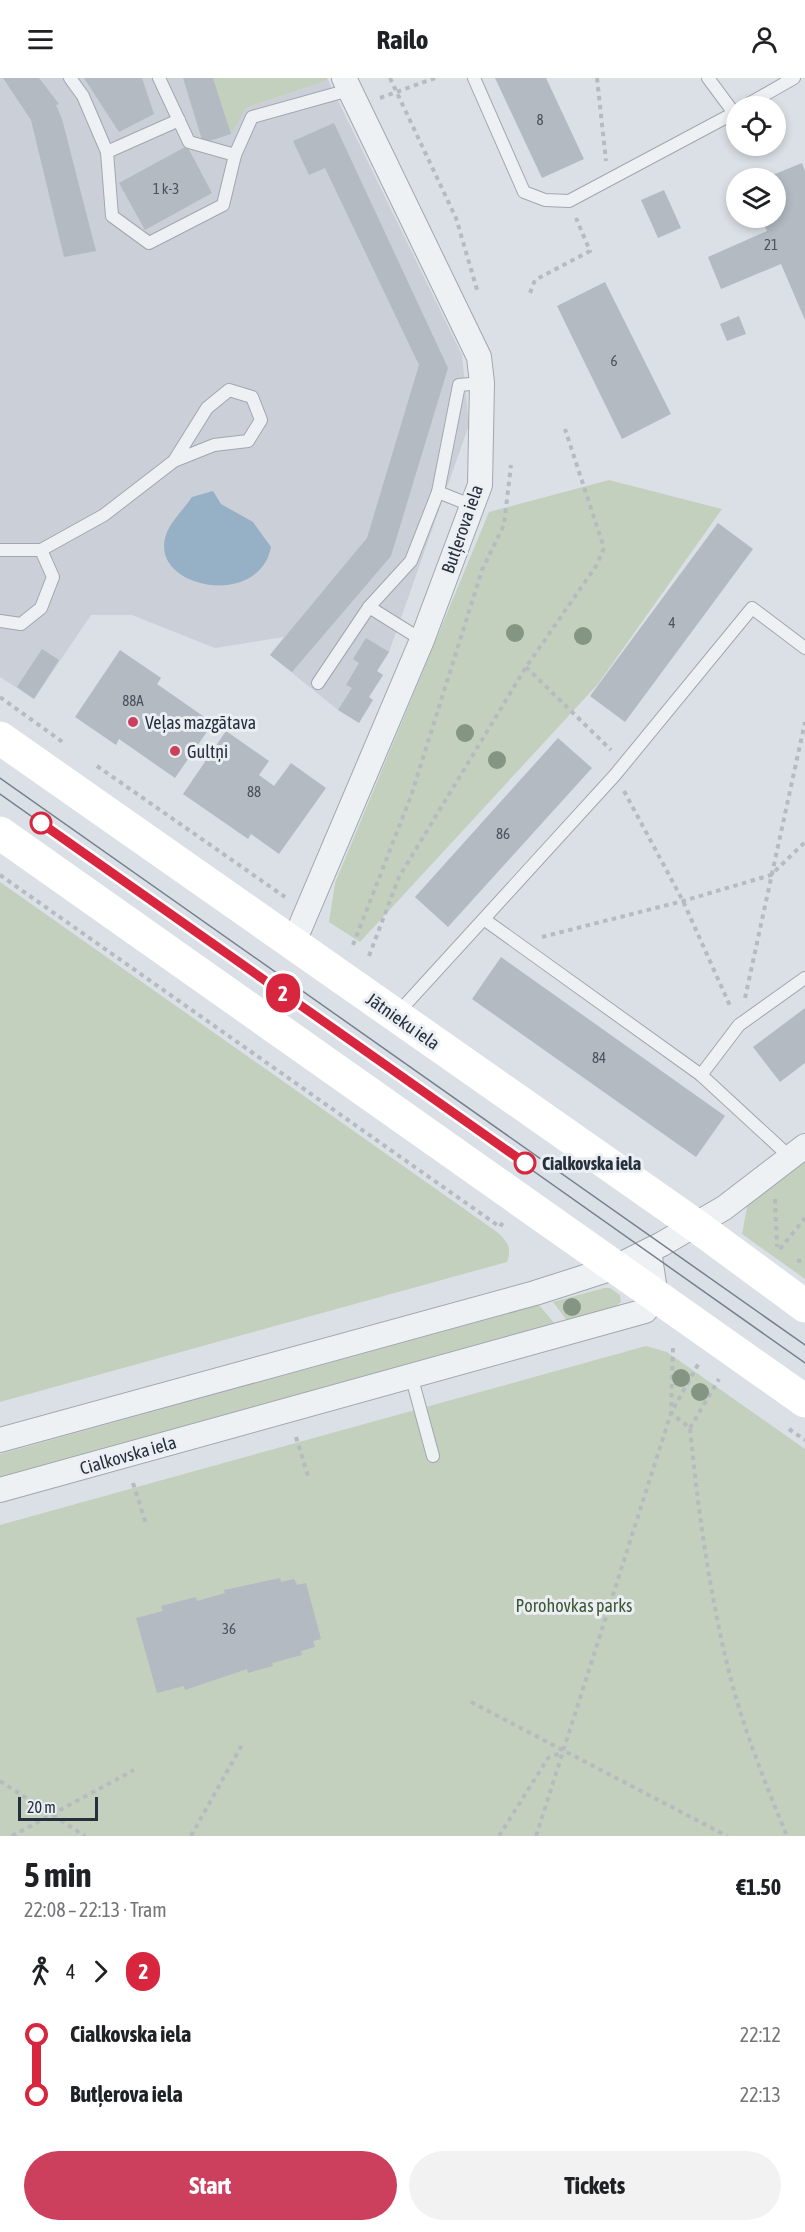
<!DOCTYPE html>
<meta charset="utf-8">
<style>
:root{--surface:#fff;--page:#f2f2f2;--text:#202124;--muted:#757577;--accent:#cc3f5d}
body{margin:0;font-family:"Asap Condensed",sans-serif;background:var(--page);color:var(--text);height:100vh;display:flex;flex-direction:column;font-size:22px;white-space:nowrap}
*{box-sizing:border-box;margin:0}
p{font-size:20px;color:var(--muted)}
.icon{flex:none;width:33px;height:33px;fill:none;stroke:currentColor;stroke-width:2;stroke-linecap:round;stroke-linejoin:round}
.map{position:relative;height:1758px;overflow:hidden}
.drawer{display:flex;flex-direction:column;background:var(--surface);flex:1}
.drawer>*{flex:none}
.badge{padding:0 12px;border-radius:20px;font-size:21px;line-height:39px}
.controls{position:absolute;left:726px;top:18px;display:grid;gap:12px}
.controls a{display:grid;place-items:center;width:60px;height:60px;border-radius:50%;background:var(--surface);box-shadow:0 3px 9px #0003;font-size:30px}
.scale{position:absolute;left:18px;bottom:15px;width:80px;box-sizing:border-box;padding-left:6px;border:3px solid #262f3c;border-top:0;font-size:16px;line-height:21px;white-space:nowrap;color:#262f3c;-webkit-text-stroke:4px #ebeff4;paint-order:stroke}
.map>.badge{position:absolute;translate:-50% -50%;box-shadow:0 0 0 3px #fff}
.legs{display:flex;align-items:center;gap:9px;height:66px;padding:0 24px;font-size:20px}
.legs p{margin-inline-start:auto}
.headline{display:flex;align-items:center;justify-content:space-between;height:102px;padding:0 24px}
h1{font-size:33px;font-weight:700;line-height:45px}
.cta{display:flex;gap:12px;margin-top:auto;padding:12px 24px}
.cta a{flex:1;height:69px;border-radius:36px;background:var(--accent);color:#fff;font-size:24px;font-weight:700;line-height:69px;text-align:center}
.cta a+a{background:var(--page);color:var(--text)}
ul{padding:0 24px;list-style:none}
li{display:flex;align-items:center;gap:21px;height:60px;font-size:22px}
li i{display:grid;place-items:center;width:9px;height:100%;margin:0 8px;background:currentColor}
li i::after{content:'';width:15px;height:15px;margin:-8px;border:4px solid;border-radius:50%;background:var(--surface)}
li p{margin-inline-start:auto}
li:first-child i{background:linear-gradient(#0000 50%,currentColor 0)}
li:last-child i{background:linear-gradient(currentColor 50%,#0000 0)}
header{display:flex;justify-content:space-between;align-items:center;height:78px;padding:0 24px;background:var(--surface);font-size:27px;font-weight:700}
.map>svg:first-child{display:block}
.built{fill:#cacfd8}
.green{fill:#c3d0bd}
.water{fill:#96b0c6}
.building{fill:#b3bac2}
.lines{fill:none;stroke-linecap:round;stroke-linejoin:round}
.lane-casing{stroke:#a1a7b0;stroke-width:14}
.street-casing{stroke:#a1a7b0;stroke-width:26}
.path{stroke:#b6bbc0;stroke-width:4;stroke-dasharray:4.5 4.5;stroke-linecap:butt}
.lane{stroke:#eef1f4;stroke-width:12}
.street{stroke:#eef1f4;stroke-width:24}
.secondary{stroke:#fff;stroke-width:33}
.tram{stroke:#75818f;stroke-width:1.5}
.tree{fill:#849584}
.line-1-casing{stroke:#fff;stroke-width:14}
.line-1{stroke:#d7263d;stroke-width:9}
.poi-dot{fill:#cc3f5d;stroke:#ebeff4;stroke-width:2}
.stop-1-dot{fill:#fff;stroke:#d7263d;stroke-width:3}
.labels{text-anchor:middle;dominant-baseline:central;stroke-width:6;stroke-linejoin:round;paint-order:stroke}
.number-label{font-size:15px;fill:#49525e}
.street-label{font-size:18px;fill:#262f3c;stroke:#ebeff4}
.poi-label{font-size:18px;fill:#262f3c;stroke:#ebeff4;text-anchor:start}
.stop-label{font-size:18px;font-weight:bold;fill:#262f3c;stroke:#ebeff4;text-anchor:start}
.park-label{font-size:18px;fill:#3c5733;stroke:#ebeff4}
</style>
<header><svg class="icon" aria-label="menu" viewBox="0 0 24 24"><path d="M4 6h16M4 12h16M4 18h16"/></svg>Railo<svg class="icon" aria-label="person" viewBox="0 0 24 24"><circle cx="12" cy="8" r="4"/><path d="M4 21q1-7 8-7t8 7"/></svg></header>
<div class="map">
<svg width="805" height="1758" viewBox="0 0 805 1758">
<rect width="100%" height="100%" fill="#dbe0e6"/>
<polygon class="built" points="0,0 213,0 231,55 246,30 328,2 462,277 469,347 389,574 377,593 383,597 369,619 338,632 270,577 284,559 215,570 132,537 91,537 34,621 0,599"/>
<g class="green">
<polygon points="213,0 327,0 328,2 246,30 231,56"/>
<polygon points="609,402 722,431 598,606 360,864 329,844 335,805 489,434"/>
<path d="M0,804l497,350c11,10 15,16 10,30l-507,140z"/>
<polygon points="805,1084 805,1201 742,1156 748,1124"/>
<polygon points="604,1210 610,1210 620,1217 621,1224 613,1231 568,1244 553,1224"/>
<polygon points="539,1227 556,1247 0,1399 0,1376"/>
<polygon points="646,1268 667,1274 805,1371 805,1758 0,1758 0,1447"/>
</g>
<path class="water" d="M213,413l8,13 32,18 18,25c-12,63 -123,41 -105,-12 4,-13 19,-27 26,-38z"/>
<g class="building">
<polygon points="3,0 39,0 59,26 56,27 62,41 96,173 64,179 31,42"/>
<polygon points="84,0 142,0 154,36 119,54"/>
<polygon points="183,0 213,0 231,56 203,65"/>
<polygon points="495,0 546,0 584,81 542,100"/>
<polygon points="334,45 448,290 391,478 292,594 270,577 367,460 419,287 325,90 309,97 293,63"/>
<polygon points="187,68 212,115 145,152 119,105"/>
<polygon points="802,85 805,93 805,242 781,186 721,211 708,179 767,153 761,140 776,140 776,100 765,100"/>
<polygon points="664,112 681,150 658,160 641,122"/>
<polygon points="605,204 671,336 622,361 557,228"/>
<polygon points="739,238 746,256 727,263 720,246"/>
<polygon points="718,445 753,471 625,644 590,618"/>
<polygon points="366,560 389,574 377,593 383,597 369,619 373,622 359,645 338,632 352,610 346,607 359,585 353,581"/>
<polygon points="42,571 59,582 34,621 17,609"/>
<polygon points="120,572 161,600 157,606 213,645 175,700 119,661 116,667 75,639"/>
<polygon points="226,653 269,683 259,697 274,708 291,685 326,710 279,776 251,756 248,761 183,716"/>
<polygon points="558,660 592,690 448,849 415,819"/>
<polygon points="501,879 725,1038 696,1079 472,921"/>
<polygon points="805,930 805,985 780,1004 753,969"/>
<polygon points="280,1500 281,1504 294,1501 297,1507 306,1505 321,1561 313,1563 315,1569 301,1573 302,1577 272,1585 273,1588 248,1595 247,1591 185,1612 184,1608 157,1615 136,1540 163,1533 161,1528 196,1519 197,1523 225,1515 224,1512"/>
</g>
<g class="lines">
<defs>
<g id="lane">
<polyline points="70,0 83,18 107,74 112,138 149,165 223,127 235,77 252,39 349,12"/>
<polyline points="159,0 189,64 235,77"/>
<polyline points="474,0 524,114 545,122 569,123 736,34"/>
<polyline points="708,0 734,35"/>
<polyline points="745,28 794,0"/>
<polyline points="107,74 179,42"/>
<polyline points="438,414 473,428"/>
<polyline points="0,472 41,472 104,437 174,383 214,367 248,363 261,342 252,319 229,312 207,330 174,383"/>
<polyline points="369,529 411,483 438,414 459,307 482,305"/>
<polyline points="0,543 21,546 41,530 53,499 41,472"/>
<polyline points="318,605 369,529 422,562"/>
<polyline points="485,842 701,997 790,1079"/>
<polyline points="396,937 615,697 752,530 805,570"/>
<polyline points="701,997 739,947 805,900"/>
<polyline points="411,1297 433,1378"/>
</g>
<g id="street">
<polyline points="293,866 422,562 480,407 482,305 479,279 344,0"/>
<polyline points="0,1362 535,1215 616,1189 662,1166 724,1130 805,1068"/>
<polyline points="0,1412 645,1233 656,1219 649,1173"/>
</g>
</defs>
<use href="#lane" class="lane-casing"/>
<use href="#street" class="street-casing"/>
<g class="path">
<polyline points="390,0 456,140 478,215"/>
<polyline points="597,0 606,83"/>
<polyline points="380,20 435,0"/>
<polyline points="530,215 535,202 590,173 576,140"/>
<polyline points="526,589 611,672"/>
<polyline points="0,619 64,665"/>
<polyline points="97,688 285,819"/>
<polyline points="624,713 683,823 731,930"/>
<polyline points="0,797 500,1149 503,1144"/>
<polyline points="542,859 683,823 771,797 805,764"/>
<polyline points="353,867 411,718 482,492 504,447 511,387"/>
<polyline points="369,878 399,799 526,589 596,488 604,470 565,351"/>
<polyline points="745,920 805,644"/>
<polyline points="775,1121 777,1169"/>
<polyline points="780,1171 805,1140"/>
<polyline points="797,1183 805,1182"/>
<path d="M673,1270l-2,65 19,15c8,82 19,163 39,244 14,56 36,111 58,164"/>
<polyline points="690,1350 719,1301"/>
<polyline points="789,1351 805,1362"/>
<polyline points="296,1359 309,1401"/>
<polyline points="133,1405 146,1446"/>
<polyline points="471,1624 727,1758"/>
<polyline points="0,1703 85,1758"/>
<polyline points="12,1758 134,1692"/>
<polyline points="191,1758 243,1665"/>
<polyline points="499,1758 548,1680 563,1674"/>
<polyline points="536,1758 671,1335 700,1283"/>
</g>
<use href="#lane" class="lane"/>
<use href="#street" class="street"/>
<g class="secondary">
<polyline points="0,660 695,1147 805,1228"/>
<polyline points="0,755 805,1323"/>
</g>
<g class="tram">
<polyline points="0,700 805,1267"/>
<polyline points="0,716 805,1285"/>
</g>
</g>
<g class="tree">
<circle cx="515" cy="555" r="9"/>
<circle cx="583" cy="558" r="9"/>
<circle cx="465" cy="655" r="9"/>
<circle cx="497" cy="682" r="9"/>
<circle cx="572" cy="1229" r="9"/>
<circle cx="681" cy="1300" r="9"/>
<circle cx="700" cy="1314" r="9"/>
</g>
<g class="lines">
<defs>
<polyline id="line-1" points="41,745 525,1085"/>
</defs>
<use href="#line-1" class="line-1-casing"/>
<use href="#line-1" class="line-1"/>
</g>
<g class="poi-dot">
<circle cx="133" cy="644" r="6"/>
<circle cx="175" cy="673" r="6"/>
</g>
<g class="stop-1-dot">
<circle cx="41" cy="745" r="10"/>
<circle cx="525" cy="1085" r="10"/>
</g>
<g class="labels">
<g class="number-label">
<text x="540" y="41">8</text>
<text x="166" y="110">1 k-3</text>
<text x="771" y="166">21</text>
<text x="614" y="282">6</text>
<text x="672" y="544">4</text>
<text x="133" y="622">88A</text>
<text x="254" y="713">88</text>
<text x="503" y="755">86</text>
<text x="599" y="979">84</text>
<text x="229" y="1550">36</text>
</g>
<g class="street-label">
<text transform="translate(462 451) rotate(-71)">Butļerova iela</text>
<text transform="translate(403 943) rotate(35)">Jātnieku iela</text>
<text transform="translate(128 1377) rotate(-16)">Cialkovska iela</text>
</g>
<g class="poi-label">
<text x="145" y="644">Veļas mazgātava</text>
<text x="187" y="673">Gultņi</text>
</g>
<g class="stop-label">
<text x="542" y="1085">Cialkovska iela</text>
</g>
<g class="park-label">
<text x="574" y="1527">Porohovkas parks</text>
</g>
</g>
</svg>
<div class="controls">
<a><svg class="icon" aria-label="locate" viewBox="0 0 24 24"><circle cx="12" cy="12" r="6"/><path d="M12 2v4M12 18v4M2 12h4M18 12h4"/></svg></a>
<a><svg class="icon" aria-label="layers" viewBox="0 0 24 24"><path d="M12 4l9 5-9 5-9-5zM3 14l9 5 9-5"/></svg></a>
</div>
<div class="scale">20 m</div>
<b class="badge" style="left:283px;top:915px;background:#d7263d;color:#fff">2</b>
</div>
<section class="drawer">
<div class="headline"><div><h1>5 min</h1><p>22:08 – 22:13 · Tram</p></div><b>€1.50</b></div>
<div class="legs"><svg class="icon" aria-label="walk" viewBox="0 0 24 24"><circle cx="13" cy="4" r="2"/><path d="M13 8l-2 6 4 7M11 14l-3 7M7 12l3-4h3l4 4"/></svg>4<svg class="icon" aria-label="forward" viewBox="0 0 24 24"><path d="M9 5l7 7-7 7"/></svg><b class="badge" style="background:#d7263d;color:#fff">2</b></div>
<ul>
<li><i style="color:#d7263d"></i><b>Cialkovska iela</b><p>22:12</p></li>
<li><i style="color:#d7263d"></i><b>Butļerova iela</b><p>22:13</p></li>
</ul>
<div class="cta"><a>Start</a><a>Tickets</a></div>
</section>
